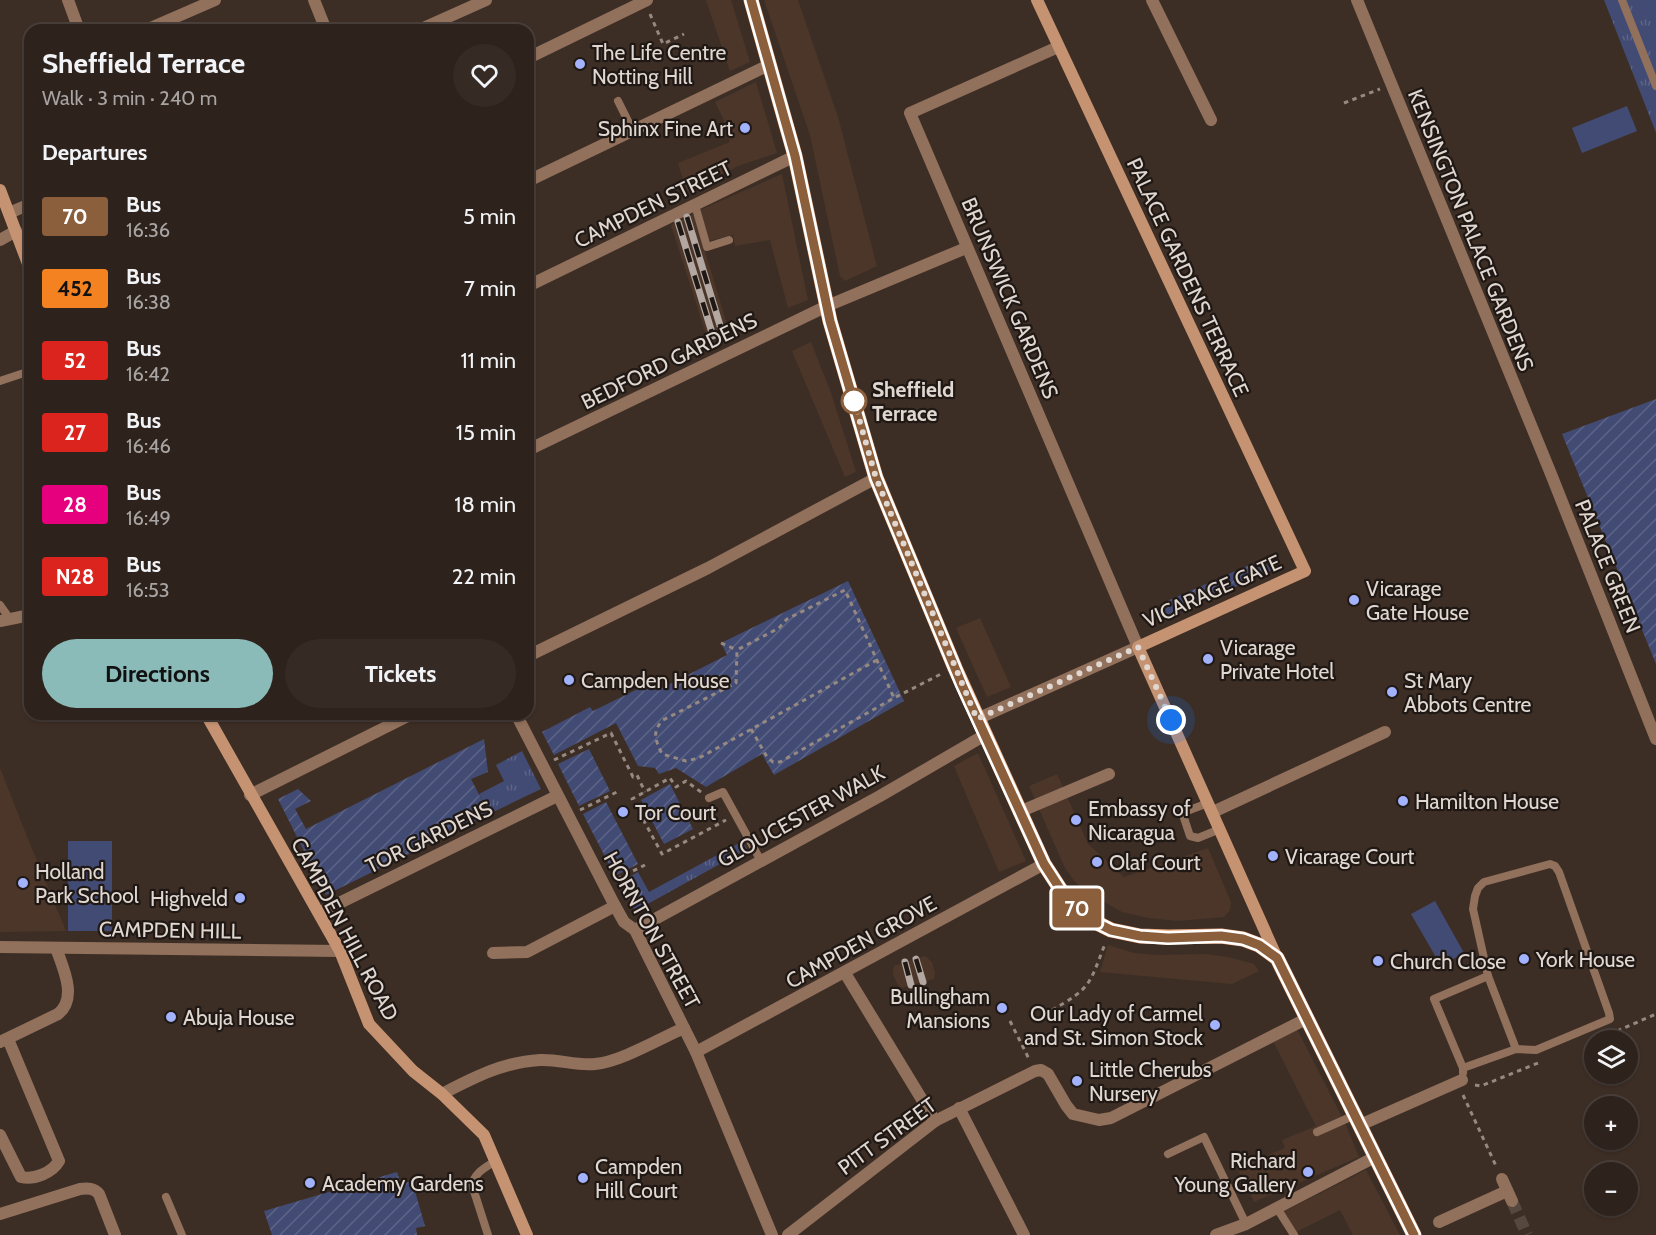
<!DOCTYPE html>
<meta charset="utf-8">
<style>
:root{--surface:#2e221c;--page:#362a25;--text:#f1f3f6;--muted:#a7a4a3;--line:#493f3b;--accent:#8bbbb9}
body{margin:0;font-family:Cabin,sans-serif;background:var(--page);color:var(--text);height:100vh;display:flex;flex-direction:column;font-size:22px;white-space:nowrap}
*{box-sizing:border-box;margin:0}
p{font-size:20px;color:var(--muted)}
.icon{flex:none;width:33px;height:33px;fill:none;stroke:currentColor;stroke-width:2;stroke-linecap:round;stroke-linejoin:round}
.map{position:relative;flex:1;overflow:hidden}
.panel{position:absolute;left:24px;top:24px;width:510px;height:696px;display:flex;flex-direction:column;background:var(--surface);border-radius:18px;box-shadow:0 2px 4px #0004,0 0 0 2px var(--line)}
.panel>*{flex:none}
.badge{padding:0 12px;border-radius:4px;font-size:21px;line-height:39px}
.fabs{position:absolute;left:1584px;top:1030px;display:grid;gap:12px}
.fabs a{display:grid;place-items:center;width:54px;height:54px;border-radius:50%;background:var(--surface);box-shadow:0 2px 4px #0004,0 0 0 2px var(--line);font-size:30px}
.you{position:absolute;width:30px;height:30px;margin:-15px;border:4px solid #fff;border-radius:50%;background:#1a73e8;box-shadow:0 0 0 9px #1a73e833}
.map>.badge{position:absolute;translate:-50% -50%;box-shadow:0 0 0 3px #fff}
h2{padding:0 18px;font-size:22px;line-height:54px}
.round{display:grid;place-items:center;flex:none;width:63px;height:63px;border-radius:32px;background:var(--page)}
.headline{display:flex;align-items:center;justify-content:space-between;height:102px;padding:0 18px}
h1{font-size:28px;font-weight:700;line-height:45px}
.cta{display:flex;gap:12px;margin-top:auto;padding:12px 18px}
.cta a{flex:1;height:69px;border-radius:36px;background:var(--accent);color:#111;font-size:24px;font-weight:700;line-height:69px;text-align:center}
.cta a+a{background:var(--page);color:var(--text)}
ul{padding:0;list-style:none}
li{display:flex;align-items:center;gap:18px;height:72px;padding:0 18px}
li div{flex:1}
li b{display:block;font-size:22px}
li em{font-style:normal}
li .badge{min-width:66px;font-weight:700;text-align:center}
.map>svg:first-child{display:block}
.built{fill:#4b3629}
.grass{fill:url(#grass-tufts)}
.garden{fill:url(#garden-furrows)}
.pitch{fill:#424b74}
.lines{fill:none;stroke-linecap:round;stroke-linejoin:round}
.street-tunnel{stroke:#56473f;stroke-width:12;stroke-dasharray:12 6;stroke-linecap:butt}
.path{stroke:#958981;stroke-width:3;stroke-dasharray:4.5 4.5;stroke-linecap:butt}
.lane{stroke:#91705c;stroke-width:8}
.street{stroke:#91705c;stroke-width:12}
.secondary{stroke:#c69372;stroke-width:12}
.primary{stroke:#efad82;stroke-width:15}
.rail-casing{stroke:#b3a8a1;stroke-width:7}
.rail{stroke:#1f1814;stroke-width:4.5;stroke-dasharray:14;stroke-linecap:butt}
.line-casing{stroke:#fff;stroke-width:14}
.line{stroke:#8b5e3c;stroke-width:9}
.walk{stroke:#e1d7d1;stroke-width:6;stroke-dasharray:0 10.8}
.poi-dot{fill:#a2b2fd;stroke:#1f1814;stroke-width:2}
.stop-dot{fill:#fff;stroke:#8b5e3c;stroke-width:3}
.labels{text-anchor:middle;dominant-baseline:central;stroke-width:4.5;stroke-linejoin:round;paint-order:stroke}
.poi-label{font-size:21px;fill:#e1d7d1;stroke:#1f1814;text-anchor:start}
.street-label{font-size:21px;fill:#e1d7d1;stroke:#1f1814}
.stop-label{font-size:21px;font-weight:bold;fill:#e1d7d1;stroke:#1f1814;text-anchor:start}
</style>
<div class="map">
<svg width="1656" height="1235" viewBox="0 0 1656 1235">
<defs>
<pattern id="grass-tufts" width="24" height="20" patternUnits="userSpaceOnUse" patternTransform="scale(1.5)"><rect width="24" height="20" fill="#424b74"/><path d="M3 7l-1-3M5 7V3M7 7l1-3M15 17l-1-3M17 17v-4M19 17l1-3" fill="none" stroke="#5d6487"/></pattern>
<pattern id="garden-furrows" width="10" height="10" patternUnits="userSpaceOnUse" patternTransform="scale(1.5)"><rect width="10" height="10" fill="#424b74"/><path d="M-1 1l2-2M0 10L10 0M9 11l2-2" fill="none" stroke="#5d6487"/></pattern>
</defs>
<rect width="100%" height="100%" fill="#3d2e25"/>
<g class="built">
<polygon points="706,0 731,0 750,62 730,71"/>
<polygon points="764,0 798,0 838,117 877,266 845,281 840,276 810,135"/>
<polygon points="756,82 777,153 738,166 687,192 678,163 730,142 723,118 715,102"/>
<polygon points="782,174 808,300 788,308 770,240 735,246 733,235 709,241 700,210"/>
<polygon points="694,214 728,328 713,336 706,334 671,225"/>
<polygon points="811,342 831,393 856,472 845,477 792,351"/>
<polygon points="980,618 1011,687 987,697 956,628"/>
<polygon points="978,753 1026,861 999,872 954,766"/>
<polygon points="0,768 26,834 66,931 0,932"/>
<polygon points="1057,774 1088,844 1124,877 1208,848 1231,902 1230,910 1224,917 1178,921 1148,918 1122,912 1087,892 1074,881 1064,866 1029,786"/>
<polygon points="1108,945 1134,953 1158,955 1205,954 1228,957 1254,964 1259,971 1232,984 1100,972"/>
<polygon points="925,956 932,962 935,973 934,979 901,988 898,985 893,975 894,966"/>
<polygon points="1297,1029 1346,1125 1359,1157 1254,1202 1237,1168 1285,1148 1282,1140 1316,1126 1273,1041"/>
<polygon points="1366,1170 1400,1235 1353,1235 1340,1210 1294,1233 1283,1212"/>
</g>
<g class="grass">
<polygon points="1604,0 1656,0 1656,133 1655,130"/>
<polygon points="522,751 541,789 489,814 479,794 504,781 496,765"/>
<polygon points="743,841 747,849 635,911 619,883 638,872 649,892"/>
</g>
<g class="garden">
<polygon points="1656,399 1656,664 1562,434"/>
<path d="M1256,562c8,0 11,2 16,8l-112,51 -2,-7 7,-12z"/>
<polygon points="848,581 904,701 774,775 762,754 706,787 676,768 659,774 655,768 638,766 616,723 554,755 542,732 590,707 593,711 656,680 660,689 727,655 721,643"/>
<polygon points="484,739 488,772 471,779 489,814 326,895 278,799 298,789 311,801 295,809 306,829"/>
<polygon points="589,749 610,791 579,806 558,764"/>
<polygon points="670,784 693,829 664,844 641,800"/>
<polygon points="606,802 638,864 615,876 583,814"/>
<polygon points="397,1172 401,1184 412,1181 425,1226 416,1228 417,1235 272,1235 264,1211"/>
</g>
<g class="pitch">
<polygon points="1627,106 1637,131 1582,153 1572,128"/>
<rect x="68" y="841" width="44" height="90"/>
<polygon points="1435,901 1464,953 1441,966 1411,914"/>
</g>
<g class="lines">
<polyline class="street-tunnel" points="1512,1201 1527,1235"/>
<g class="path">
<polyline points="650,14 663,44 684,34"/>
<polyline points="1344,103 1380,89"/>
<polyline points="721,643 737,650"/>
<path d="M877,660l-178,98 -13,3 -24,-7c-6,-13 -11,-22 1,-34l73,-37 1,-33 42,-22 8,-9 58,-29 49,108"/>
<polyline points="751,729 767,757 773,762 780,762 894,698 941,674"/>
<polyline points="554,760 611,733 633,777 637,775 645,792"/>
<polyline points="701,792 686,781 676,787 670,778 632,799 662,854 726,820"/>
<polyline points="580,810 619,791"/>
<polyline points="617,879 645,865"/>
<path d="M1052,1010c39,-22 37,-25 53,-66"/>
<polyline points="1010,1021 1029,1059"/>
<polyline points="1617,1031 1656,1014"/>
<polyline points="1475,1085 1481,1086 1538,1063"/>
<polyline points="1463,1095 1497,1168"/>
</g>
<g class="lane">
<polyline points="1622,0 1656,86"/>
<polyline points="618,101 633,131"/>
<polyline points="695,205 707,247 729,240"/>
<polyline points="0,381 30,371"/>
<polyline points="0,605 10,619"/>
<polyline points="709,798 723,792 761,861"/>
<polyline points="1208,803 1187,811 1183,815 1190,836 1198,838 1220,829"/>
<polyline points="1463,1068 1516,1049 1488,976 1473,909 1475,896 1478,888 1484,882 1550,864 1555,866 1559,872 1609,1013 1610,1019 1536,1050 1516,1049"/>
<polyline points="1463,1073 1463,1068 1434,999 1488,976"/>
<polyline points="1317,1132 1355,1115"/>
<polyline points="1168,1154 1204,1137 1246,1224"/>
<polyline points="166,1197 182,1235"/>
<polyline points="1277,1208 1294,1235"/>
<path d="M488,1235l-16,-50c3,-13 13,-17 23,-24"/>
</g>
<g class="street">
<polyline points="68,0 79,30"/>
<polyline points="314,0 326,30"/>
<polyline points="1152,0 1211,120"/>
<polyline points="1357,0 1551,474 1656,739"/>
<polyline points="146,30 215,0"/>
<polyline points="419,30 486,0"/>
<polyline points="528,58 647,0"/>
<polyline points="528,181 769,65"/>
<polyline points="9,213 30,204"/>
<polyline points="0,240 16,231"/>
<polyline points="528,286 795,156"/>
<polyline points="528,450 827,306 966,248"/>
<polyline points="0,621 30,615"/>
<polyline points="528,656 708,568 876,478"/>
<polyline points="516,714 615,906 624,922 635,930 696,1052 772,1235"/>
<polyline points="977,719 1138,647 910,113 1058,47"/>
<polyline points="250,795 412,714"/>
<polyline points="1019,812 1109,774"/>
<polyline points="1213,812 1385,732"/>
<polyline points="319,913 557,796"/>
<polyline points="635,930 880,796 985,735"/>
<polyline points="0,947 340,951"/>
<polyline points="493,953 527,952 615,906"/>
<polyline points="845,973 935,1121"/>
<path d="M0,1042l58,-28c20,-16 5,-46 -2,-66"/>
<polyline points="696,1052 1044,864"/>
<path d="M442,1094c31,-16 61,-32 98,-34 18,-1 37,6 55,4 25,-2 64,-25 89,-36"/>
<polyline points="959,1108 1024,1235"/>
<polyline points="1360,1125 1462,1080"/>
<path d="M0,1135l21,42c13,3 31,-4 38,-16l-51,-122"/>
<polyline points="1502,1179 1512,1201"/>
<path d="M0,1214l80,-25c8,-1 14,-1 19,5l16,41"/>
<polyline points="1439,1222 1507,1191"/>
<polyline points="788,1235 935,1121 1035,1071 1041,1070 1048,1074 1066,1105 1073,1114 1099,1120 1111,1118 1308,1018"/>
<polyline points="1216,1235 1246,1224 1375,1157"/>
</g>
<g class="secondary">
<polyline points="1037,0 1305,571 1138,647 1277,958"/>
<polyline points="0,190 30,269"/>
<polyline points="206,714 340,951 369,1024 413,1071 442,1094 484,1135 527,1235"/>
</g>
<polyline class="primary" points="751,0 795,156 830,321 876,478 955,668 1044,864 1066,898 1091,920 1111,930 1140,936 1168,937 1221,936 1243,939 1259,945 1277,958 1414,1235"/>
<defs>
<g id="rail">
<polyline points="687,217 722,332"/>
<polyline points="678,222 713,336"/>
<polyline points="916,959 923,982"/>
<polyline points="905,962 911,985"/>
</g>
</defs>
<use href="#rail" class="rail-casing"/>
<use href="#rail" class="rail"/>
</g>
<g class="lines">
<defs>
<polyline id="line" points="751,0 795,156 830,321 876,478 962,685 1044,864 1066,898 1091,920 1111,930 1140,936 1168,938 1221,936 1243,939 1259,945 1277,958 1414,1235"/>
</defs>
<use href="#line" class="line-casing"/>
<use href="#line" class="line"/>
<polyline class="walk" points="854,401 876,478 977,719 1138,647 1171,720"/>
</g>
<g class="poi-dot">
<circle cx="580" cy="64" r="6"/>
<circle cx="745" cy="128" r="6"/>
<circle cx="1354" cy="600" r="6"/>
<circle cx="1208" cy="659" r="6"/>
<circle cx="569" cy="680" r="6"/>
<circle cx="1392" cy="692" r="6"/>
<circle cx="1403" cy="801" r="6"/>
<circle cx="623" cy="812" r="6"/>
<circle cx="1076" cy="820" r="6"/>
<circle cx="1273" cy="856" r="6"/>
<circle cx="1097" cy="862" r="6"/>
<circle cx="23" cy="883" r="6"/>
<circle cx="240" cy="898" r="6"/>
<circle cx="1524" cy="959" r="6"/>
<circle cx="1378" cy="961" r="6"/>
<circle cx="1002" cy="1008" r="6"/>
<circle cx="171" cy="1017" r="6"/>
<circle cx="1215" cy="1025" r="6"/>
<circle cx="1077" cy="1081" r="6"/>
<circle cx="1308" cy="1172" r="6"/>
<circle cx="583" cy="1178" r="6"/>
<circle cx="310" cy="1183" r="6"/>
</g>
<circle class="stop-dot" cx="854" cy="401" r="12"/>
<g class="labels">
<g class="poi-label">
<text x="592" y="52">The Life Centre<tspan x="592" dy="24">Notting Hill</tspan></text>
<text x="733" y="128" text-anchor="end">Sphinx Fine Art</text>
<text x="1366" y="588">Vicarage<tspan x="1366" dy="24">Gate House</tspan></text>
<text x="1220" y="647">Vicarage<tspan x="1220" dy="24">Private Hotel</tspan></text>
<text x="581" y="680">Campden House</text>
<text x="1404" y="680">St Mary<tspan x="1404" dy="24">Abbots Centre</tspan></text>
<text x="1415" y="801">Hamilton House</text>
<text x="1088" y="808">Embassy of<tspan x="1088" dy="24">Nicaragua</tspan></text>
<text x="635" y="812">Tor Court</text>
<text x="1285" y="856">Vicarage Court</text>
<text x="1109" y="862">Olaf Court</text>
<text x="35" y="871">Holland<tspan x="35" dy="24">Park School</tspan></text>
<text x="228" y="898" text-anchor="end">Highveld</text>
<text x="1536" y="959">York House</text>
<text x="1390" y="961">Church Close</text>
<text x="990" y="996" text-anchor="end">Bullingham<tspan x="990" dy="24">Mansions</tspan></text>
<text x="1203" y="1013" text-anchor="end">Our Lady of Carmel<tspan x="1203" dy="24">and St. Simon Stock</tspan></text>
<text x="183" y="1017">Abuja House</text>
<text x="1089" y="1069">Little Cherubs<tspan x="1089" dy="24">Nursery</tspan></text>
<text x="1296" y="1160" text-anchor="end">Richard<tspan x="1296" dy="24">Young Gallery</tspan></text>
<text x="595" y="1166">Campden<tspan x="595" dy="24">Hill Court</tspan></text>
<text x="322" y="1183">Academy Gardens</text>
</g>
<g class="street-label">
<text transform="translate(653 204) rotate(-26)">CAMPDEN STREET</text>
<text transform="translate(1471 230) rotate(68)">KENSINGTON PALACE GARDENS</text>
<text transform="translate(1188 277) rotate(65)">PALACE GARDENS TERRACE</text>
<text transform="translate(1010 298) rotate(67)">BRUNSWICK GARDENS</text>
<text transform="translate(669 361) rotate(-26)">BEDFORD GARDENS</text>
<text transform="translate(1608 566) rotate(68)">PALACE GREEN</text>
<text transform="translate(1212 591) rotate(-24)">VICARAGE GATE</text>
<text transform="translate(801 816) rotate(-29)">GLOUCESTER WALK</text>
<text transform="translate(429 837) rotate(-26)">TOR GARDENS</text>
<text transform="translate(345 929) rotate(62)">CAMPDEN HILL ROAD</text>
<text transform="translate(170 930) rotate(1)">CAMPDEN HILL</text>
<text transform="translate(652 930) rotate(61)">HORNTON STREET</text>
<text transform="translate(861 942) rotate(-29)">CAMPDEN GROVE</text>
<text transform="translate(887 1136) rotate(-36)">PITT STREET</text>
</g>
<g class="stop-label">
<text x="872" y="389">Sheffield<tspan x="872" dy="24">Terrace</tspan></text>
</g>
</g>
</svg>
<div class="fabs">
<a><svg class="icon" aria-label="layers" viewBox="0 0 24 24"><path d="M12 4l9 5-9 5-9-5zM3 14l9 5 9-5"/></svg></a>
<a>+</a>
<a>−</a>
</div>
<div class="you" style="left:1171px;top:720px"></div>
<b class="badge" style="left:1077px;top:908px;background:#8b5e3c;color:#fff">70</b>
<section class="panel">
<div class="headline"><div><h1>Sheffield Terrace</h1><p>Walk · 3 min · 240 m</p></div><a class="round"><svg class="icon" aria-label="heart" viewBox="0 0 24 24"><path d="M12 20l-8-8c-3-5 5-10 8-4 3-6 11-1 8 4z"/></svg></a></div>
<h2>Departures</h2>
<ul>
<li><span class="badge" style="background:#8b5e3c;color:#fff">70</span><div><b>Bus</b><p>16:36</p></div><em>5 min</em></li>
<li><span class="badge" style="background:#f58220;color:#111">452</span><div><b>Bus</b><p>16:38</p></div><em>7 min</em></li>
<li><span class="badge" style="background:#dc241f;color:#fff">52</span><div><b>Bus</b><p>16:42</p></div><em>11 min</em></li>
<li><span class="badge" style="background:#dc241f;color:#fff">27</span><div><b>Bus</b><p>16:46</p></div><em>15 min</em></li>
<li><span class="badge" style="background:#e6007e;color:#fff">28</span><div><b>Bus</b><p>16:49</p></div><em>18 min</em></li>
<li><span class="badge" style="background:#dc241f;color:#fff">N28</span><div><b>Bus</b><p>16:53</p></div><em>22 min</em></li>
</ul>
<div class="cta"><a>Directions</a><a>Tickets</a></div>
</section>
</div>
